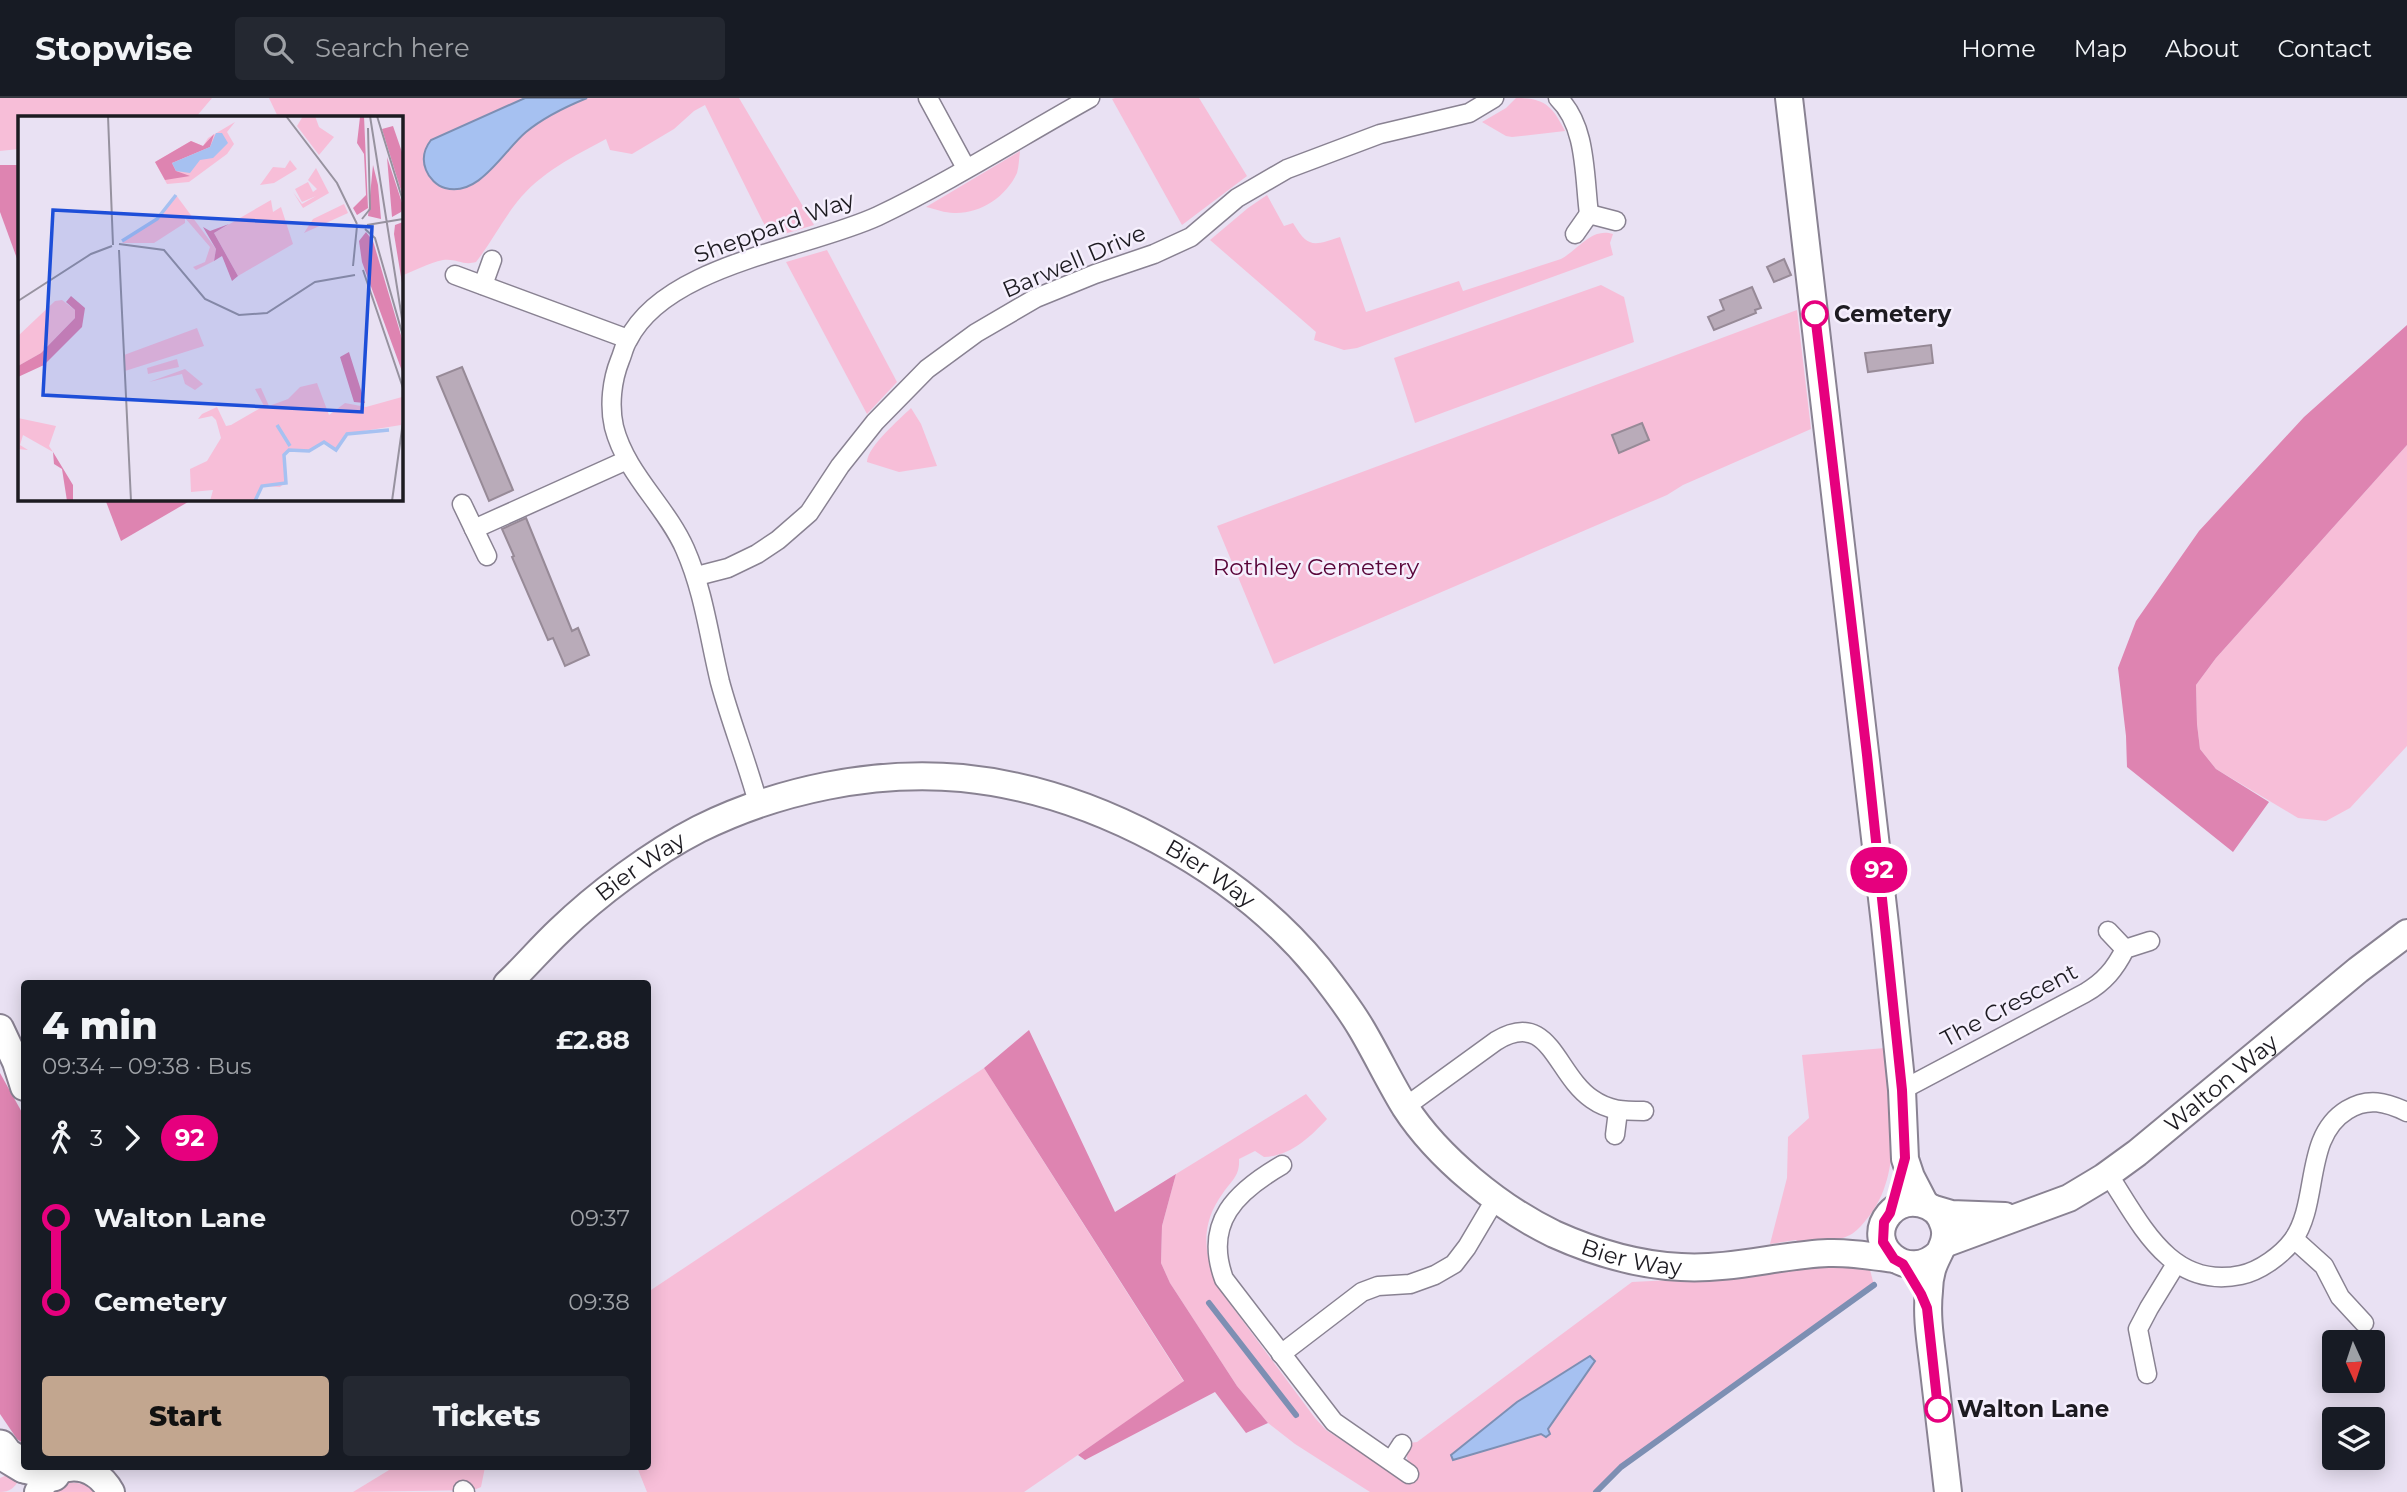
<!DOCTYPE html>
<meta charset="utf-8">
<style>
:root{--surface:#171b24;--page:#242831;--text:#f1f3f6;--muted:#9ea1a6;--line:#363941;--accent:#c2a68f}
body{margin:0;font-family:Montserrat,sans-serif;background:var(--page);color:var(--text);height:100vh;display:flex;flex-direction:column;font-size:26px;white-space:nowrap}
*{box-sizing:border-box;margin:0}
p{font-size:23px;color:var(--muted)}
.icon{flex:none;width:38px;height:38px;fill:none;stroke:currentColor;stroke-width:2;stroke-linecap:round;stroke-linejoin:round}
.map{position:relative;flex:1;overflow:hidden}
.side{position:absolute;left:21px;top:882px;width:630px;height:490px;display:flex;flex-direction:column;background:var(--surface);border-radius:7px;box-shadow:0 4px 18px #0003}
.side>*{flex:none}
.badge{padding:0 14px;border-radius:23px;font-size:24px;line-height:46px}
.needle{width:46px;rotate:177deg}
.controls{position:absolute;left:2322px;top:1232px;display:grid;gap:14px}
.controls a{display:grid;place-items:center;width:63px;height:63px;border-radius:7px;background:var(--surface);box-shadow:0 4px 18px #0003;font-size:35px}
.map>.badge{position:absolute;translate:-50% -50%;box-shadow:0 0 0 4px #fff}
.legs{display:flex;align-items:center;gap:10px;height:77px;padding:0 21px;font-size:23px}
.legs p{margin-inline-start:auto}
.summary{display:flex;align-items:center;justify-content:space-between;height:119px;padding:0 21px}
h1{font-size:38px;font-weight:800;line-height:52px}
.button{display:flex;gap:14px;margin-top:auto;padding:14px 21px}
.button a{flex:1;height:80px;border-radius:7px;background:var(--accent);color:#111;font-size:28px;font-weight:800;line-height:80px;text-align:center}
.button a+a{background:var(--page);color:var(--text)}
ul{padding:0 21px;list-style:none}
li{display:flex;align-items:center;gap:24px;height:84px;font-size:26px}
li i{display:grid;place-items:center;width:10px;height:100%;margin:0 9px;background:currentColor}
li i::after{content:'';width:18px;height:18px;margin:-9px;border:5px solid;border-radius:50%;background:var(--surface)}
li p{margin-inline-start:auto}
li:first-child i{background:linear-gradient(#0000 50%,currentColor 0)}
li:last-child i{background:linear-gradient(currentColor 50%,#0000 0)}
header{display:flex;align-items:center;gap:42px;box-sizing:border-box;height:98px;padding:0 35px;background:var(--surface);border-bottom:2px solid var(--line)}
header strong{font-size:33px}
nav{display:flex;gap:38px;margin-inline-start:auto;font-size:24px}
.search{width:490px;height:63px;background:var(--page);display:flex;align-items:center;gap:18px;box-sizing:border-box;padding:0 24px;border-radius:7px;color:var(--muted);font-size:26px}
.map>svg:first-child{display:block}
.green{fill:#f7bed8}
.forest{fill:#de84b1}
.water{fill:#a6c1f1;stroke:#7d8fb3;stroke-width:2}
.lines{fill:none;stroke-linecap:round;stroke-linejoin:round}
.stream{stroke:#7d8fb3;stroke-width:6}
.building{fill:#b9abb9;stroke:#978a97;stroke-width:2}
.street-casing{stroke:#898292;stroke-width:21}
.secondary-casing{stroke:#898292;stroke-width:30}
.highway-casing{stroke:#898292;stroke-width:37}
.street{stroke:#fff;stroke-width:18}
.secondary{stroke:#fff;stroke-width:26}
.highway{stroke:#fff;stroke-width:33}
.line-1-casing{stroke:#fff;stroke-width:16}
.line-1{stroke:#e6007e;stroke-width:10}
.stop-1-dot{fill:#fff;stroke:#e6007e;stroke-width:3.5}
.labels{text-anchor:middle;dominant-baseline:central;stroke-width:5;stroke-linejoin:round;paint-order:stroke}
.street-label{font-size:23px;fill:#1d1b21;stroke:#f5effd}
.stop-label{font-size:23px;font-weight:bold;fill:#1d1b21;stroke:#f5effd;text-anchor:start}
.park-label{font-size:23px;fill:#580438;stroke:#f5effd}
.inset-river{fill:none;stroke:#a6c1f1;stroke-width:3.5}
.inset-road{fill:none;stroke:#97929f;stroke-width:2}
.view{fill:#1d4ed8;fill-opacity:0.15;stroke:#1d4ed8;stroke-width:3.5}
.inset-edge{fill:none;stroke:#1d1b21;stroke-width:3.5}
</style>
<header>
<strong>Stopwise</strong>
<div class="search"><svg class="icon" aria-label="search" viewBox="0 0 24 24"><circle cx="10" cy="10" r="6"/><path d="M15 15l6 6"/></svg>Search here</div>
<nav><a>Home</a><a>Map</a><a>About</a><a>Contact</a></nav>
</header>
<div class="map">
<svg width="2407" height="1394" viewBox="0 0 2407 1394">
<rect width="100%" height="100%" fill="#e9e1f3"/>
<g class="green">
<polygon points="0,0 212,0 196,19 19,19 19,51 0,53"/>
<path d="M269,0h470l75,127 -43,13 -66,-133 -11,6 -20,18 -42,25 -22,-4 -4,-11c-32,17 -66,34 -89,63 -15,19 -26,41 -41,60 -13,4 -20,-4 -33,-2 -14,3 -29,11 -42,16v-159h-123z"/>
<polygon points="1115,0 1199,0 1247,78 1182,127 1112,1"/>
<path d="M1516,0c28,0 36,7 49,33l-53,6 -6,-1 -24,-14 24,-14z"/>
<path d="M1020,53c-1,7 -1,15 -3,22 -11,24 -37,41 -63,40 -9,0 -19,-4 -28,-6z"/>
<path d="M1267,97l17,31 9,-3c15,25 20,23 47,14l26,75 93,-31 4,10 98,-32c18,-10 31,-32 52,-25l-3,9 3,12 -256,93 -13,2 -30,-10 2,-8 -106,-92 38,-32z"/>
<polygon points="827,152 897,284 867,316 786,164"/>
<polygon points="1601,187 1624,199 1634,244 1415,325 1394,260"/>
<polygon points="1797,212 1811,331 1683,387 1667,397 1274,566 1217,428"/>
<path d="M911,310l10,16 16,42 -38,6 -32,-10c1,-16 32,-42 44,-54z"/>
<polygon points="2407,347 2407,648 2350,710 2326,723 2298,720 2216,671 2200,651 2197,626 2196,587 2216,560"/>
<path d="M1885,950c5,55 21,125 -19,172 -4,5 -10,12 -16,15 -13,7 -32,7 -47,10l-7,-5 -26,4 17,-66 1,-41 21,-19 -7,-63z"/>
<polygon points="984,970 1184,1284 1024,1394 647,1394 637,1369 648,1368 648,1194"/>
<path d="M1306,996l21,25c-17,18 -36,37 -63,38l-9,-6 -16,8c1,17 -7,21 -16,34 -25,34 -19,66 -1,100l93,125 11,12 84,54 7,-12c-11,-10 -12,-15 -8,-29l8,-1 215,-160 78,-4 131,-15 29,7 4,15 -253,182 -25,25h-226l-75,-48 -27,-21 -31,-37 -67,-103 -9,-20 1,-37 14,-52z"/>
<polygon points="394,1369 485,1369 481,1389 474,1392 353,1394"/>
<path d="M7,1377l12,5c-5,8 -9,12 -19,12v-14z"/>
<polygon points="68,1384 85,1386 95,1394 52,1394 60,1386"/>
</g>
<g class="forest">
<polygon points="0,67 19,67 19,166 0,114"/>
<polygon points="2407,227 2407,347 2216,560 2196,587 2197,626 2200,651 2216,671 2269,704 2233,754 2127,669 2126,638 2118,570 2136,523 2199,433 2304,319"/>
<polygon points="105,401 186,401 188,404 121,443"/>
<polygon points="1029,932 1115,1114 1176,1076 1162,1128 1161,1165 1170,1185 1237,1288 1268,1325 1246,1335 1215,1294 1085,1362 1078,1357 1184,1283 984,970"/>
<polygon points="0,975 24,1018 24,1346 17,1341 0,1316"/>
</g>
<g class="water">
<path d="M525,0h62c-22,9 -43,19 -61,34 -22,18 -47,66 -81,56 -8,-2 -16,-10 -19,-18 -4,-10 -2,-21 5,-30z"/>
<polygon points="1590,1258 1595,1263 1548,1331 1550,1336 1546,1339 1541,1336 1453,1362 1451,1357 1517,1304"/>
</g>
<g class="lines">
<g class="stream">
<polyline points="1209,1205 1296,1317"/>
<polyline points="1596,1394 1621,1369 1874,1187"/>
</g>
</g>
<g class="building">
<polygon points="1784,161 1791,177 1774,184 1767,169"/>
<polygon points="1752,189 1761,210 1755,212 1756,215 1714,232 1708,219 1724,212 1720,202"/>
<polygon points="1931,247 1933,265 1868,274 1865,255"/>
<polygon points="462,269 513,392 489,403 437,279"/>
<polygon points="1642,325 1649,342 1619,355 1612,337"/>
<polygon points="526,420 572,533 578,530 589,557 565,568 553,540 548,542 512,459 514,458 502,431"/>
</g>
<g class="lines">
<defs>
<g id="street">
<polyline points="928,0 966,70"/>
<path d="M1558,0c29,28 26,78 31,116"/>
<polyline points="1575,136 1589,116 1616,123"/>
<polyline points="455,177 628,241"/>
<polyline points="483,187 492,162"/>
<polyline points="462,406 487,458"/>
<polyline points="474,431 627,362"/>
<polyline points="697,478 728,470 757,456 778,442 809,415 840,368 875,324 927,271 976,235 1036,200 1095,176 1154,156 1191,139 1237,100 1287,71 1380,36 1469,15 1494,0"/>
<path d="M758,705c-11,-41 -27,-80 -38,-121 -11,-45 -16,-90 -35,-133 -19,-43 -59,-75 -71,-122 -5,-22 -2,-47 6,-67 3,-7 4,-14 8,-20 38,-76 179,-91 250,-124 73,-35 142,-79 212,-118"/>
<polyline points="2108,833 2125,851"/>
<path d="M1902,992l183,-97c19,-11 30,-24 40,-44l25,-8"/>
<path d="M1405,1009l91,-66c54,-33 59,33 96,58 17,12 32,12 52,12"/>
<polyline points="1615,1037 1618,1013"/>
<path d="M1282,1067c-45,26 -79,57 -58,114l110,143 75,52"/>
<path d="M2108,1076c33,50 62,116 133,101 19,-4 41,-20 52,-35 27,-38 10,-103 54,-130 21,-13 39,-8 60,2"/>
<polyline points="2294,1141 2324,1168 2340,1199 2364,1225"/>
<polyline points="1281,1256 1362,1194 1378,1188 1410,1186 1435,1177 1454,1166 1467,1149 1496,1100"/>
<polyline points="2147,1276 2138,1231 2149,1210 2176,1166"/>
<polyline points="1391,1363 1402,1346"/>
<polyline points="463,1392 465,1394"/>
</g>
<g id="secondary">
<polyline points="1789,0 1885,826 1902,992 1905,1061 1911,1079 1925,1106"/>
<path id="s1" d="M507,886c18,-17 34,-36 52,-53 37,-36 93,-78 140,-102 79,-39 174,-59 263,-51 130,13 273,89 356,190 15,19 30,38 43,60 15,25 28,53 44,79 33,51 95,101 149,127 40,18 82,31 127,33 50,3 98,-12 147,-14 22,-1 44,3 66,6"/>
<polyline points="0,930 16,964 24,989"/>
<polyline points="1934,1111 1951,1116 2005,1118"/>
<path id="s2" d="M1944,1146l125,-46 35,-21 33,-24 221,-183 49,-37"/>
<path d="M1939,1155c-31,31 -76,-8 -50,-39 16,-19 49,-13 55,12 5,16 -8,29 -12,44 -2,7 -3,14 -3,21 -3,27 2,53 5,80 5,40 9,81 14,121"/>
<path d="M38,1394c17,-33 55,-32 73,0"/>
</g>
<g id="highway">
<polyline points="0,1349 6,1357 24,1368"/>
<polyline points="25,1368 53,1376"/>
</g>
</defs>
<use href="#street" class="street-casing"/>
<use href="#secondary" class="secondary-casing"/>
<use href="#highway" class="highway-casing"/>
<use href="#street" class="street"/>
<use href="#secondary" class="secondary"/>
<use href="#highway" class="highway"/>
</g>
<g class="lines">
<defs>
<polyline id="line-1" points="1815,216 1867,657 1902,992 1905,1060 1890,1115 1884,1124 1883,1144 1894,1161 1903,1166 1921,1196 1927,1210 1938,1311"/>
</defs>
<use href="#line-1" class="line-1-casing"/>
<use href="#line-1" class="line-1"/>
</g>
<g class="stop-1-dot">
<circle cx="1815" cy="216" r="12"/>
<circle cx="1938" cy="1311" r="12"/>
</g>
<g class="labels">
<g class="street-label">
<text transform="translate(774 129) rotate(-20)">Sheppard Way</text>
<text transform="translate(1074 163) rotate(-23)">Barwell Drive</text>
<text stroke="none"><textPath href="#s1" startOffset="178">Bier Way</textPath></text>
<text stroke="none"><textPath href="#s1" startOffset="788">Bier Way</textPath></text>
<text transform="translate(2009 907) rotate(-28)">The Crescent</text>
<text stroke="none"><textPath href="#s2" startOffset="324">Walton Way</textPath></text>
<text stroke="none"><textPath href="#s1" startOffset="1376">Bier Way</textPath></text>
</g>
<g class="stop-label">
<text x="1834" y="216">Cemetery</text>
<text x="1957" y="1311">Walton Lane</text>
</g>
<g class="park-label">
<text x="1316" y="469">Rothley Cemetery</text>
</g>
</g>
<g transform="translate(18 18)">
<rect width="385" height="385" fill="#e9e1f3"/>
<path d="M285,0h12l4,11 15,10 -15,18 -22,-29zM217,6l-8,10 7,12 -7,10 -38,28 -22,2 -12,-22 36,-21 12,5 5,-8zM272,44l7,9 -23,14 -14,2 13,-18 12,1zM298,52l13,25 -26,15 -10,-16 9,12 14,-8 -14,6 -7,-13 13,-7 5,10 4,-3 -9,-9zM158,79l40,54 -2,12 -18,9 -3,-3 12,-5 5,-15 -25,-29v5l-31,20h-32l35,-24zM253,84l2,12 8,-5 12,37 -55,32 -24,-43zM326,88l4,9 -44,20 9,-14zM44,184l13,10v8l-34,35 -23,13v-30l37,-35zM179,212l7,18 -79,25 -1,-16zM159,243l2,8 -31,7 -1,-6zM167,253l18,15 -8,6 -10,-6 -3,-10 -33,8zM299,267l12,32 16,-12 21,4 36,-10 -1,28 -56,9 -9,16 -12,-8 -13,9h-23l-4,6 3,24 -7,6 -18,-1 -7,15h-45l3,-11 -22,2 -1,-23 17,-8 14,-23 -5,-18 -4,-4 -14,3 4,-5 15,-7 9,19 5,-1 33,-19 -9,-17 6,-1 8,18 19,-7 12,-12zM0,302l38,8 -7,20 4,6 -30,-17 -3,10 8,5 -10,-1z" fill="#f7bed8"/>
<path d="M346,0l4,92 -11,7 -4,-7 13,-13 -2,-41 -7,-11 3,-26zM375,10l10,29v42l-21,-68zM196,18l-4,13 -38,16 4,8 14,5 -25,4 -10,-18 36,-21 12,5zM369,41l16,49 -2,6 -9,5zM355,49l5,20 3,34 -13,-3zM385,106v60l-1,1 -8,-49 1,-9zM211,108l-15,9 24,43 -6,5 -10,-25 -8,5 2,-12 -13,-22 7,4zM348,116l7,9 30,101v32l-41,-112 -3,-21zM53,180l14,12 -3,19 -38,38 -26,12v-11l23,-13 34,-35v-8l-9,-8zM331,236l16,51 -11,-1 -14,-45zM35,336l20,33v16h-6l-5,-32 -8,-5z" fill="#de84b1"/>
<path d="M198,17h6l6,10 -15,15 -13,2 -10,13 -14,-2 -4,-8 38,-16z" fill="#a6c1f1"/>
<path class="inset-river" d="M104,125l35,-22 19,-24M259,309l13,21M237,385l7,-15 24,-3 -2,-28 5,-5 20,1 15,-9 12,8 11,-16 42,-4"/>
<path class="inset-road" d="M90,0l5,129M268,0l51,67 20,41M352,0l33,209M359,0l26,85M344,103l8,-10 -2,-81M349,109l36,-6M347,113l10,9 28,98M101,128l45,6 41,49 34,16 28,-2 48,-31 40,-7M101,134l12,251M335,150l4,-40M345,154l40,118M0,185l73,-47 21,-8M374,385l11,-79"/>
<path class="view" d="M35,94l319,17 -10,185 -319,-17z"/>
<rect width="385" height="385" class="inset-edge"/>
</g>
</svg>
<div class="controls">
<a><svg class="needle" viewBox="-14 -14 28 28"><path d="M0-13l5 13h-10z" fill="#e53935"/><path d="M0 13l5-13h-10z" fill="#9ea1a6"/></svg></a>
<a><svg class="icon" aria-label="layers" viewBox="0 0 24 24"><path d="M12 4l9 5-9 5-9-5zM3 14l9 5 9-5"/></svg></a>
</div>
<b class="badge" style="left:1879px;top:772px;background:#e6007e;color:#fff">92</b>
<section class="side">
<div class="summary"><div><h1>4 min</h1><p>09:34 – 09:38 · Bus</p></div><b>£2.88</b></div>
<div class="legs"><svg class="icon" aria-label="walk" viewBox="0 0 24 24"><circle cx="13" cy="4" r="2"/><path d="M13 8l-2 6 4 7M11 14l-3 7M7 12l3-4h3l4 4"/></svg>3<svg class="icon" aria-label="forward" viewBox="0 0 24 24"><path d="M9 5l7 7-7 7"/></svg><b class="badge" style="background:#e6007e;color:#fff">92</b></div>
<ul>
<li><i style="color:#e6007e"></i><b>Walton Lane</b><p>09:37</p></li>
<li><i style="color:#e6007e"></i><b>Cemetery</b><p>09:38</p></li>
</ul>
<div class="button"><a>Start</a><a>Tickets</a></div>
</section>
</div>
